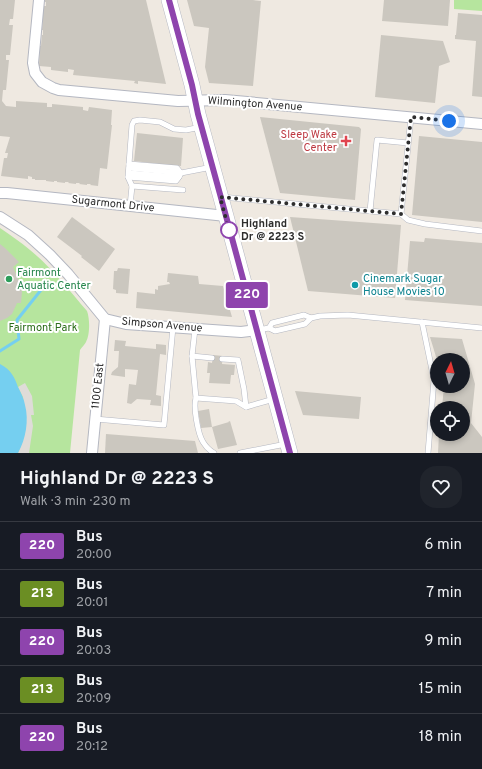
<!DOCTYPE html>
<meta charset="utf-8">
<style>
:root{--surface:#171b24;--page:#20242c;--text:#f1f3f6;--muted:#9ea1a6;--line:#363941}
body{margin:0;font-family:Overpass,sans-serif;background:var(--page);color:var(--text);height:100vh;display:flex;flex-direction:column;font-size:15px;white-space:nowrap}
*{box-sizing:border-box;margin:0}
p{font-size:13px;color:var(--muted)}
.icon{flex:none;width:22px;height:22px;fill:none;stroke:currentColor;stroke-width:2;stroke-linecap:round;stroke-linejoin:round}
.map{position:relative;height:453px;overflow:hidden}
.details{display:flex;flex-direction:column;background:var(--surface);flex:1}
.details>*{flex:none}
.badge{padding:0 8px;border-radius:3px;font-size:14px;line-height:26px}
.needle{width:26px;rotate:5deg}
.controls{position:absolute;left:430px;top:353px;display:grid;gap:8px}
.controls a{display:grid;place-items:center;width:40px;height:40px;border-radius:50%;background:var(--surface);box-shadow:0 2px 6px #0003;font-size:20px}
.you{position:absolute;width:20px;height:20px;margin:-10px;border:3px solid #fff;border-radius:50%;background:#1a73e8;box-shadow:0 0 0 6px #1a73e833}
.map>.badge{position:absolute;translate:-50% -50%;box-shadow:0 0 0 2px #fff}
.round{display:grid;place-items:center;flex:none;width:42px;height:42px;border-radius:16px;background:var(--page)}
.head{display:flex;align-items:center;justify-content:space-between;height:68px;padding:0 20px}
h1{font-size:19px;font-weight:700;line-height:30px}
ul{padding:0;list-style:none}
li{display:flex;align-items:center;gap:12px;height:48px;padding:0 20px;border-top:1px solid var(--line)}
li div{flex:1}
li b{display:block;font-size:15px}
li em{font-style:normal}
li .badge{min-width:44px;font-weight:700;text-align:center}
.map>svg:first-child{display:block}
.green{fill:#b6e59e}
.plaza{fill:#dfdcd8}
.water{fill:#75cff0}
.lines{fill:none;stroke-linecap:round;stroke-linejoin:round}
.stream{stroke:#75cff0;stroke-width:3}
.building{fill:#cbc7bf}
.lane-casing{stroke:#b4b7c1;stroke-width:6}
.street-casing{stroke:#b4b7c1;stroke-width:12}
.secondary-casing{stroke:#b4b7c1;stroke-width:16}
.lane{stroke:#fff;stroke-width:5}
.street{stroke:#fff;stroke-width:10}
.secondary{stroke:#fff;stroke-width:15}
.line-casing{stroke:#fff;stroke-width:9}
.line{stroke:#8e44ad;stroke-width:6}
.walk{stroke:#2e2e2e;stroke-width:4;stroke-dasharray:0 7.2}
.health-dot{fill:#e0444e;stroke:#fff;stroke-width:1.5}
.stop-dot{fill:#fff;stroke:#8e44ad;stroke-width:2}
.leisure-dot{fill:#2e9e5b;stroke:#fff;stroke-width:1.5}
.culture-dot{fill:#0f9aa8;stroke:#fff;stroke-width:1.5}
.labels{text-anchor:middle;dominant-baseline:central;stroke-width:4;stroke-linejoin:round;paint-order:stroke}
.street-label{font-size:11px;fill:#2e2e2e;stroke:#fff}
.health-label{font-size:11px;fill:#be3a42;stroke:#fff;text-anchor:end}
.stop-label{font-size:11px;font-weight:bold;fill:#2e2e2e;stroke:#fff;text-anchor:start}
.leisure-label{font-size:11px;fill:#27864d;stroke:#fff;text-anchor:start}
.culture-label{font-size:11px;fill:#0d838f;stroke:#fff;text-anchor:start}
.park-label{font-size:11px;fill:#2c6e1b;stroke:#fff}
</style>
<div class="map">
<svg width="482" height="453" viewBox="0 0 482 453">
<rect width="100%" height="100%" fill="#efe9e1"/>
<g class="green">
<polygon points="454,0 482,0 482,11 454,9"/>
<path d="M0,228c10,7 21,14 30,22 22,18 39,40 57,61 3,8 3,24 -1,31 -1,2 -4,5 -6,8l-10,103h-70z"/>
</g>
<polygon class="plaza" points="25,383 32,396 34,415 31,415 33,426 29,453 18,453 20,448 26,425 23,397 18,387"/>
<path class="water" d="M0,364c11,6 14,12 18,23 3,6 6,12 7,18 4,15 1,34 -7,48h-18z"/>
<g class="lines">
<polyline class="stream" points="0,351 19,339 17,320 41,290"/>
</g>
<g class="building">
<polygon points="0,0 15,0 13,19 10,19 9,25 13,25 10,55 6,55 6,60 9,60 6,90 3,90 2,101 6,106 16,107 16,101 47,103 47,107 52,107 52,104 83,107 83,110 88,111 89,107 112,110 111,125 112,125 107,169 100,168 98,186 90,185 91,184 87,184 87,185 79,184 80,183 76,183 76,184 68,183 69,182 65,182 65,183 57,182 57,181 54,181 54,182 46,181 46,180 35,180 35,179 32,179 32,177 28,176 28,179 1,176 4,158 7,158 8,153 5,153 10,137 0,136"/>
<polygon points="45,0 146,0 166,84 138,81 138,84 134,83 135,81 73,75 74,70 68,69 68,72 51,70 51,67 39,66 40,46 41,46 42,35 43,35 43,30 42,30 43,19 42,19 44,6 46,6 46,2 45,2"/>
<polygon points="187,0 253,0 261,1 253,86 209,83 205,67 209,28 194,26"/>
<polygon points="384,0 450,0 448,26 382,21"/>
<polygon points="458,13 482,15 482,97 472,96 476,41 455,39 455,35 456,35"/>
<polygon points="381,35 443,41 450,62 439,66 435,103 375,97"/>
<polygon points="260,117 359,127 361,129 355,200 280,193"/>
<polygon points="137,133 183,138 181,166 170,165 168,179 158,178 159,164 134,161"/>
<polygon points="419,136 482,142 482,222 412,215"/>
<polygon points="72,217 115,249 99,271 81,257 82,256 57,237"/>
<polygon points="290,217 401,225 395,298 308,291"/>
<polygon points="425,238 482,243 482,306 405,300 410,241 424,242"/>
<polygon points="0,244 5,248 19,262 13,267 20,283 22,292 21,303 17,303 12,314 7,318 0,321"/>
<polygon points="118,268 130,269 128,294 116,293 116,290 113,289 114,271 117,271"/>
<polygon points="168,273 198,276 199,284 223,286 232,317 136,308 137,292 155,294 155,289 158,290 158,286 170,284 169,282 167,282"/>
<polygon points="430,337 462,339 475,384 471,423 482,437 482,453 438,453 439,434 463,434 463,408 442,408 444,386 463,386 463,360 437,360"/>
<polygon points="115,340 126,341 125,346 156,349 156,344 166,345 166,355 160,354 156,395 161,396 161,406 150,405 151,400 137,399 131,404 127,403 129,384 136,385 138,370 125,369 125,377 111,375 112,372 118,367 119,351 114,351"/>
<polygon points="213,355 223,356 222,364 235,365 234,375 231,375 230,384 209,383 210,373 207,373 208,362 212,363"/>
<polygon points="295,391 361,397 359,419 303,415"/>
<polygon points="209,409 212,427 201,428 198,411"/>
<polygon points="230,421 237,445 218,449 212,427 229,422 228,422"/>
<polygon points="106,434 195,441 198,453 105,453"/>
</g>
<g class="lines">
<defs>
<g id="lane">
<polyline points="129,164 177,168 181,173"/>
<polyline points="129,168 181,173 212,167"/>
<polyline points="129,173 179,177 181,173"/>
<polyline points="128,177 176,181 179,177"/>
<polyline points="132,186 183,190"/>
<polyline points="222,197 401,214 411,117"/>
<polyline points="130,206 132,186 128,177 132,125 134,121 140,120 160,122 174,129 186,130 201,127"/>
<polyline points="370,211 377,140 408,143"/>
<polyline points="401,214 408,220 425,224 482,231"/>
<polyline points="422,322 434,380 428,453"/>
<polyline points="269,328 275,331 305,324 311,318"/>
<polyline points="195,329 192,356 196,398 236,401 246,407 274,399"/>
<polyline points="258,330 269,328 272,323 304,315 311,318 320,316 348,315 482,328"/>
<polyline points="192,356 212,358"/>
<polyline points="222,359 238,360 244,389 246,407"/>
<path d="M196,398c-3,9 2,36 7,44 3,5 6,8 11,11"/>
<polyline points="95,419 164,425 173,327"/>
<polyline points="240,453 286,444"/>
</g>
<g id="street">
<polyline points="39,0 33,63 35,73 42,82 53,88 59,90 178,101 225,100 482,124"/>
<polyline points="0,193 7,193 226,216"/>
<polyline points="0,217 28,235 50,255 68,274 105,319 126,324 241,332 257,330"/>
<polyline points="92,453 105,319"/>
</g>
<polyline id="secondary" points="169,0 192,85 198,114 226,216 290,453"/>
</defs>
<use href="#lane" class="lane-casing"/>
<use href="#street" class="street-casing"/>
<use href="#secondary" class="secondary-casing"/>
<use href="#lane" class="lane"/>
<use href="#street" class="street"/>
<use href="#secondary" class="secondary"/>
</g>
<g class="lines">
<defs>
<polyline id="line" points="169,0 192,85 198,114 226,216 290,453"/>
</defs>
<use href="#line" class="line-casing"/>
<use href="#line" class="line"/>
<polyline class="walk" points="229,230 220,197 401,214 411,117 449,121"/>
</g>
<path class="health-dot" d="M344 135h4v4h4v4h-4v4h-4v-4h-4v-4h4z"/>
<circle class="stop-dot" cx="229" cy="230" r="8"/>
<circle class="leisure-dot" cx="9" cy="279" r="4"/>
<circle class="culture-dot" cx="355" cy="285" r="4"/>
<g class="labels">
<g class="street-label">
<text transform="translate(255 104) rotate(4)">Wilmington Avenue</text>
<text transform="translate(113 204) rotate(6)">Sugarmont Drive</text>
<text transform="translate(162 325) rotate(5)">Simpson Avenue</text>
<text transform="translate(98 386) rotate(-84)">1100 East</text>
</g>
<g class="health-label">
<text x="337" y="135">Sleep Wake<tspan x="337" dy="13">Center</tspan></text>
</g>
<g class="stop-label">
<text x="241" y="224">Highland<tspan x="241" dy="13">Dr @ 2223 S</tspan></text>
</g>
<g class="leisure-label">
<text x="17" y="273">Fairmont<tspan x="17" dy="13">Aquatic Center</tspan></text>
</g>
<g class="culture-label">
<text x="363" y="279">Cinemark Sugar<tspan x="363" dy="13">House Movies 10</tspan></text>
</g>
<g class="park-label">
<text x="43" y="328">Fairmont Park</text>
</g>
</g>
</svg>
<div class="controls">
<a><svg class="needle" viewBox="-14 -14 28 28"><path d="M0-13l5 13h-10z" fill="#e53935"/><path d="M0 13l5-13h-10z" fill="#9ea1a6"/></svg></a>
<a><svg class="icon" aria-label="locate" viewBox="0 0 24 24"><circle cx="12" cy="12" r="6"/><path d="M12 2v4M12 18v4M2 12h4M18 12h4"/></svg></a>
</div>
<div class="you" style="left:449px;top:121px"></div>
<b class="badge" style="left:247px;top:295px;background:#8e44ad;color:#fff">220</b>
</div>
<section class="details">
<div class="head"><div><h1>Highland Dr @ 2223 S</h1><p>Walk · 3 min · 230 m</p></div><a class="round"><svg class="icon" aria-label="heart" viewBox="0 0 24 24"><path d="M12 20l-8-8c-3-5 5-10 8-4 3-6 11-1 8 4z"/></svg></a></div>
<ul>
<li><span class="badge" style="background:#8e44ad;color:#fff">220</span><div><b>Bus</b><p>20:00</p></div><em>6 min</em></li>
<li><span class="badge" style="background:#6b8e23;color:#fff">213</span><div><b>Bus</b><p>20:01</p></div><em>7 min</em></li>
<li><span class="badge" style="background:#8e44ad;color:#fff">220</span><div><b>Bus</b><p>20:03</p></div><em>9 min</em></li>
<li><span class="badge" style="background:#6b8e23;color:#fff">213</span><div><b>Bus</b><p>20:09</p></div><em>15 min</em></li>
<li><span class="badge" style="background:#8e44ad;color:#fff">220</span><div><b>Bus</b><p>20:12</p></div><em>18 min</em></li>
</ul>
</section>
